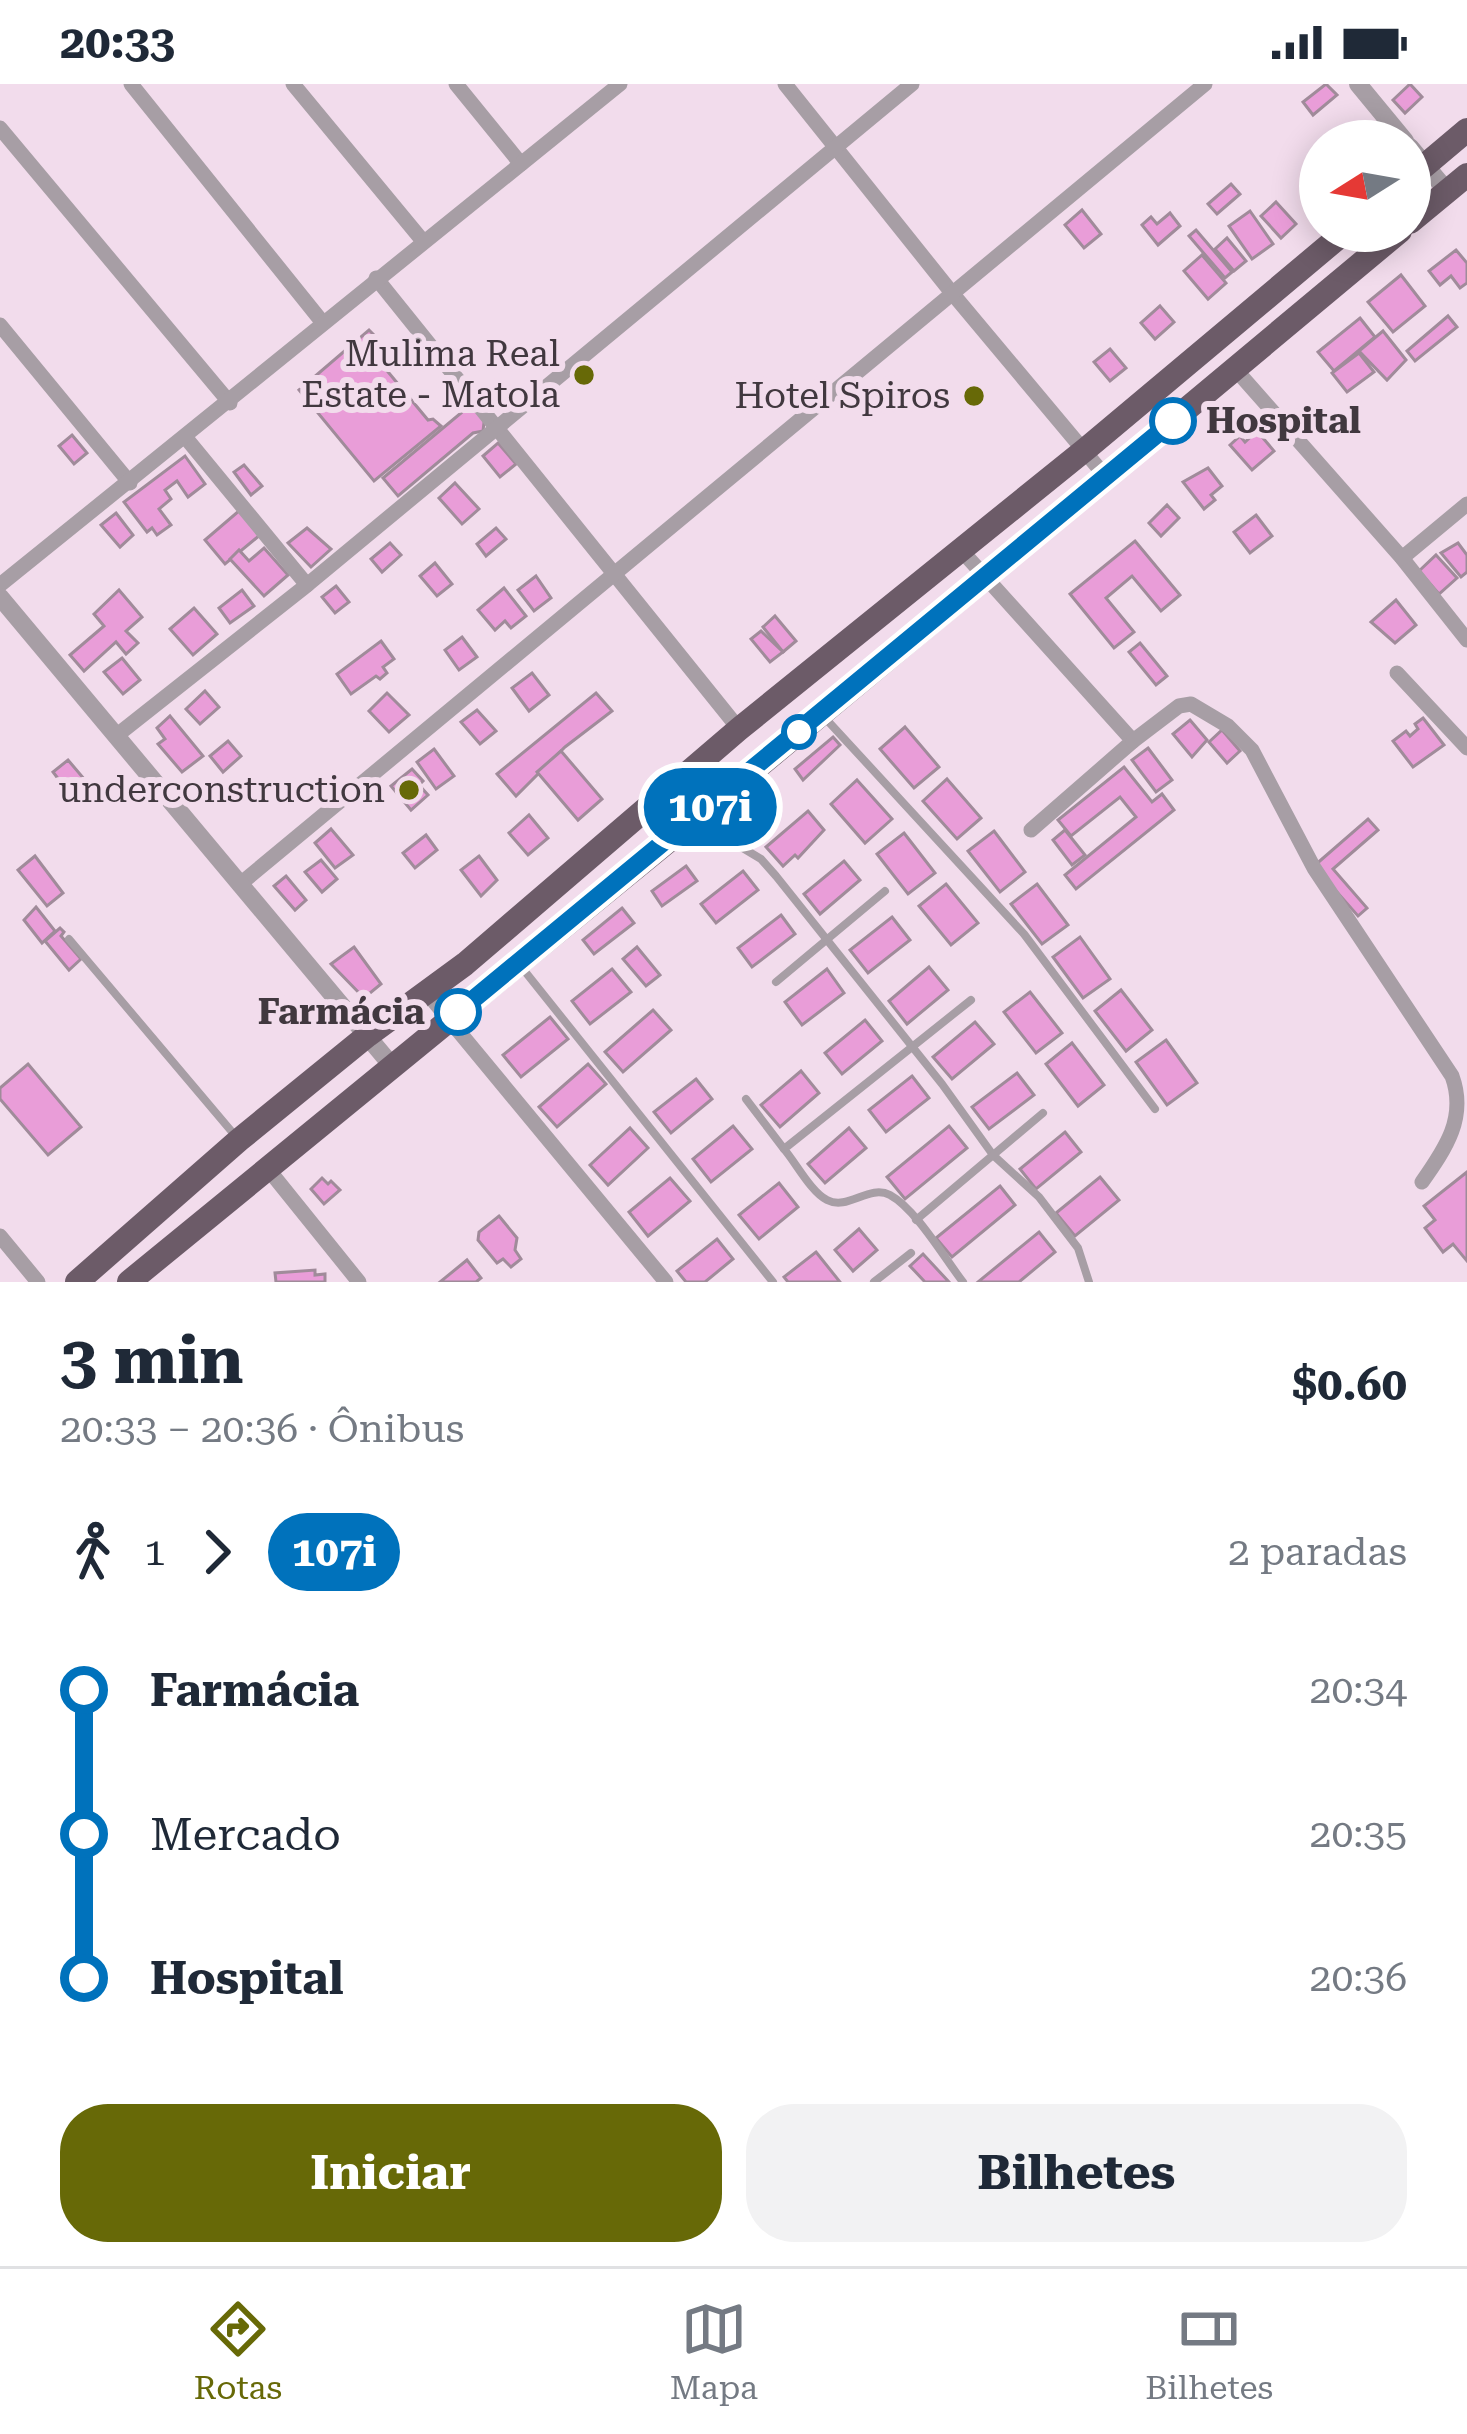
<!DOCTYPE html>
<html lang="pt">
<meta charset="utf-8">
<style>
:root{--surface:#fff;--page:#f2f2f3;--text:#1f2937;--muted:#747a83;--line:#e0e1e3;--accent:#676907}
body{margin:0;font-family:"Roboto Serif",serif;background:var(--page);color:var(--text);height:100vh;display:flex;flex-direction:column;font-size:45px;white-space:nowrap}
*{box-sizing:border-box;margin:0}
p{font-size:39px;color:var(--muted)}
.icon{flex:none;width:66px;height:66px;fill:none;stroke:currentColor;stroke-width:2;stroke-linecap:round;stroke-linejoin:round}
.map{position:relative;height:1198px;overflow:hidden}
.side{display:flex;flex-direction:column;background:var(--surface);flex:1}
.side>*{flex:none}
.badge{padding:0 24px;border-radius:39px;font-size:42px;line-height:78px}
.needle{width:78px;rotate:259deg}
.tools{position:absolute;left:1299px;top:36px;display:grid;gap:24px}
.tools a{display:grid;place-items:center;width:132px;height:132px;border-radius:50%;background:var(--surface);box-shadow:0 6px 30px #0003;font-size:60px}
.map>.badge{position:absolute;translate:-50% -50%;box-shadow:0 0 0 6px #fff}
.legs{display:flex;align-items:center;gap:18px;height:132px;padding:0 60px;font-size:39px}
.legs p{margin-inline-start:auto}
.headline{display:flex;align-items:center;justify-content:space-between;height:204px;padding:0 60px}
h1{font-size:66px;font-weight:700;line-height:90px}
.primary-button{display:flex;gap:24px;margin-top:auto;padding:24px 60px}
.primary-button a{flex:1;height:138px;border-radius:48px;background:var(--accent);color:#fff;font-size:48px;font-weight:700;line-height:138px;text-align:center}
.primary-button a+a{background:var(--page);color:var(--text)}
ul{padding:0 60px;list-style:none}
li{display:flex;align-items:center;gap:42px;height:144px;font-size:45px}
li i{display:grid;place-items:center;width:18px;height:100%;margin:0 15px;background:currentColor}
li i::after{content:'';width:30px;height:30px;margin:-15px;border:9px solid;border-radius:50%;background:var(--surface)}
li p{margin-inline-start:auto}
li:first-child i{background:linear-gradient(#0000 50%,currentColor 0)}
li:last-child i{background:linear-gradient(currentColor 50%,#0000 0)}
.status{display:flex;justify-content:space-between;align-items:center;height:84px;padding:0 60px;background:var(--surface);direction:ltr}
.status svg{height:33px;fill:currentColor}
.dock{display:flex;justify-content:space-around;align-items:center;height:168px;border-top:3px solid var(--line);background:var(--surface);font-size:33px;color:var(--muted)}
.dock a{display:grid;justify-items:center;gap:6px}
.dock .current{color:var(--accent)}
.map>svg:first-child{display:block}
.building{fill:#e99dd8;stroke:#a08b9a;stroke-width:3}
.lines{fill:none;stroke-linecap:round;stroke-linejoin:round}
.service{stroke:#a79ea5;stroke-width:8}
.minor{stroke:#a79ea5;stroke-width:15}
.tertiary{stroke:#a79ea5;stroke-width:18}
.trunk{stroke:#6c5b68;stroke-width:24}
.line-1-casing{stroke:#fff;stroke-width:27}
.line-1{stroke:#0072bc;stroke-width:18}
.poi-dot{fill:#676907;stroke:#f2dcec;stroke-width:4.5}
.stop-1-dot{fill:#fff;stroke:#0072bc;stroke-width:6}
.labels{text-anchor:middle;dominant-baseline:central;stroke-width:12;stroke-linejoin:round;paint-order:stroke}
.poi-label{font-size:36px;fill:#41383f;stroke:#f2dcec;text-anchor:end}
.stop-label{font-size:36px;font-weight:bold;fill:#41383f;stroke:#f2dcec;text-anchor:start}
</style>
<div class="status"><b>20:33</b><svg viewBox="0 0 49 12"><path d="M0 12V9h3v3zM5 12V6h3v6zM10 12V3h3v9zM15 12V0h3v12zM26 1h20v11H26zM47 4h2v5h-2z"/></svg></div>
<div class="map">
<svg width="1467" height="1198" viewBox="0 0 1467 1198">
<rect width="100%" height="100%" fill="#f2dcec"/>
<g class="building">
<polygon points="1326,0 1337,11 1313,31 1303,18"/>
<polygon points="1410,0 1422,13 1405,29 1393,16"/>
<polygon points="1231,100 1240,110 1217,130 1208,120"/>
<polygon points="1276,118 1296,140 1281,154 1261,132"/>
<polygon points="1082,126 1101,150 1084,164 1065,141"/>
<polygon points="1250,127 1273,160 1252,175 1229,142"/>
<polygon points="1170,129 1180,142 1158,161 1142,141 1151,133 1157,140"/>
<polygon points="1196,146 1232,188 1225,194 1189,152"/>
<polygon points="1227,154 1246,177 1234,187 1215,165"/>
<polygon points="1456,166 1467,179 1467,199 1460,204 1451,192 1440,201 1429,187"/>
<polygon points="1202,171 1226,199 1208,215 1184,187"/>
<polygon points="1401,191 1425,222 1393,248 1368,218"/>
<polygon points="1160,222 1174,238 1155,255 1141,239"/>
<polygon points="1448,232 1457,243 1415,277 1407,267"/>
<polygon points="1360,234 1375,253 1334,287 1318,268"/>
<polygon points="369,246 375,252 369,265 428,336 433,335 441,342 374,397 299,306"/>
<polygon points="1383,247 1406,276 1387,296 1359,267"/>
<polygon points="1110,265 1126,284 1110,297 1094,278"/>
<polygon points="1359,269 1374,288 1347,308 1332,289"/>
<polygon points="465,295 486,321 483,347 473,349 398,412 383,394 461,329 446,311"/>
<polygon points="1257,347 1274,367 1252,386 1230,361 1240,352 1245,358"/>
<polygon points="72,351 87,369 74,380 59,362"/>
<polygon points="498,359 516,380 500,393 483,372"/>
<polygon points="185,372 205,400 188,413 177,397 165,406 171,415 159,425 171,441 157,451 152,444 147,448 124,418"/>
<polygon points="244,381 262,402 251,411 234,388"/>
<polygon points="1208,384 1222,402 1211,411 1215,416 1204,425 1183,398"/>
<polygon points="455,399 479,425 462,440 439,414"/>
<polygon points="1167,421 1179,434 1161,452 1149,439"/>
<polygon points="240,426 260,451 225,480 205,456"/>
<polygon points="116,429 133,451 120,463 101,441"/>
<polygon points="1256,431 1272,452 1250,469 1234,448"/>
<polygon points="307,444 331,465 311,483 288,459"/>
<polygon points="496,444 506,455 486,472 477,460"/>
<polygon points="1135,457 1180,511 1161,527 1132,492 1106,514 1134,548 1114,564 1070,510"/>
<polygon points="390,459 401,471 382,488 371,475"/>
<polygon points="1458,459 1467,471 1467,488 1461,493 1441,469"/>
<polygon points="264,464 288,491 264,512 230,475 239,466 249,477"/>
<polygon points="1436,471 1457,494 1439,510 1419,487"/>
<polygon points="435,479 452,500 437,512 420,492"/>
<polygon points="536,492 551,514 534,527 518,506"/>
<polygon points="336,502 349,518 335,529 322,513"/>
<polygon points="504,504 526,532 511,544 505,537 495,546 478,526"/>
<polygon points="119,506 142,533 126,547 138,559 126,570 116,558 84,587 70,571 104,542 94,530"/>
<polygon points="242,506 254,522 230,539 219,524"/>
<polygon points="1396,516 1416,541 1395,559 1371,538"/>
<polygon points="194,524 217,550 193,571 170,545"/>
<polygon points="775,532 796,557 783,568 763,543"/>
<polygon points="761,547 783,568 770,578 751,555"/>
<polygon points="462,553 477,573 459,586 445,566"/>
<polygon points="381,557 394,575 383,583 387,589 380,595 376,592 351,610 337,590"/>
<polygon points="1140,559 1167,592 1156,601 1129,568"/>
<polygon points="122,574 140,596 123,610 104,588"/>
<polygon points="532,589 549,611 529,627 512,604"/>
<polygon points="205,607 219,623 200,640 186,625"/>
<polygon points="387,609 409,631 389,648 369,627"/>
<polygon points="596,609 612,627 565,663 516,712 497,690"/>
<polygon points="477,626 496,647 480,660 461,638"/>
<polygon points="170,632 203,672 182,688 158,660 165,655 157,644"/>
<polygon points="1423,634 1444,661 1413,683 1393,657 1406,647 1410,652 1418,645 1415,640"/>
<polygon points="1190,636 1207,656 1192,673 1173,650"/>
<polygon points="905,643 939,683 914,704 880,665"/>
<polygon points="1222,646 1240,667 1227,679 1209,658"/>
<polygon points="833,653 840,661 803,696 795,685"/>
<polygon points="228,657 241,672 223,688 210,672"/>
<polygon points="1148,664 1172,696 1156,708 1132,676"/>
<polygon points="434,665 454,692 436,705 417,678"/>
<polygon points="561,667 602,715 578,736 537,688"/>
<polygon points="68,676 85,696 69,709 53,688"/>
<polygon points="1124,683 1152,718 1162,710 1174,726 1076,805 1065,791 1136,733 1120,713 1071,752 1058,736"/>
<polygon points="412,685 423,697 419,701 428,711 411,726 391,702"/>
<polygon points="947,695 981,734 957,755 923,717"/>
<polygon points="857,696 892,735 865,759 831,720"/>
<polygon points="808,727 824,746 798,774 795,771 783,782 766,763"/>
<polygon points="529,731 548,754 528,771 509,749"/>
<polygon points="1368,735 1378,746 1333,785 1367,824 1358,832 1314,782"/>
<polygon points="331,745 353,771 335,784 315,759"/>
<polygon points="1065,746 1085,771 1072,781 1053,756"/>
<polygon points="994,747 1025,788 1000,808 968,767"/>
<polygon points="904,749 935,789 908,810 877,770"/>
<polygon points="426,751 437,766 415,784 403,769"/>
<polygon points="35,772 63,809 47,822 18,786"/>
<polygon points="479,772 497,796 481,812 461,786"/>
<polygon points="321,776 337,795 322,808 305,788"/>
<polygon points="844,777 860,796 820,830 804,810"/>
<polygon points="686,782 697,797 662,822 652,807"/>
<polygon points="743,787 758,806 716,839 701,820"/>
<polygon points="286,792 306,816 295,826 274,802"/>
<polygon points="946,800 978,839 951,861 919,822"/>
<polygon points="1037,800 1068,841 1042,860 1011,820"/>
<polygon points="36,823 55,847 42,859 24,836"/>
<polygon points="622,824 634,839 594,870 583,856"/>
<polygon points="781,831 795,850 752,883 738,864"/>
<polygon points="892,833 910,856 868,889 850,866"/>
<polygon points="60,844 64,848 61,852 81,875 69,886 45,857"/>
<polygon points="1080,853 1110,895 1083,914 1053,873"/>
<polygon points="354,863 381,900 364,914 331,880"/>
<polygon points="637,863 660,891 646,902 623,875"/>
<polygon points="929,883 948,906 907,940 889,917"/>
<polygon points="612,885 631,908 590,940 572,917"/>
<polygon points="827,885 844,909 802,941 785,918"/>
<polygon points="1121,906 1152,946 1126,967 1095,927"/>
<polygon points="1030,908 1062,949 1036,969 1004,928"/>
<polygon points="653,926 671,946 623,988 605,968"/>
<polygon points="550,933 568,955 521,993 503,971"/>
<polygon points="865,936 882,957 842,990 825,969"/>
<polygon points="975,938 994,960 952,995 933,973"/>
<polygon points="1166,956 1197,999 1167,1021 1136,978"/>
<polygon points="1072,959 1104,1001 1078,1022 1046,980"/>
<polygon points="28,980 81,1043 48,1071 0,1015 0,1004"/>
<polygon points="588,980 606,1000 557,1043 539,1023"/>
<polygon points="801,987 819,1009 780,1043 761,1021"/>
<polygon points="1017,989 1034,1011 989,1045 972,1023"/>
<polygon points="912,992 929,1014 886,1048 869,1026"/>
<polygon points="696,995 712,1015 671,1049 654,1028"/>
<polygon points="733,1042 752,1065 711,1098 693,1075"/>
<polygon points="949,1042 967,1064 905,1115 887,1093"/>
<polygon points="630,1044 648,1064 608,1101 590,1081"/>
<polygon points="849,1044 866,1064 825,1099 808,1080"/>
<polygon points="1065,1048 1081,1068 1036,1105 1020,1085"/>
<polygon points="1467,1088 1467,1177 1453,1160 1443,1168 1425,1144 1435,1136 1424,1122"/>
<polygon points="1100,1093 1119,1116 1075,1152 1056,1129"/>
<polygon points="322,1094 328,1100 331,1097 340,1106 324,1120 311,1105"/>
<polygon points="670,1094 690,1117 648,1152 629,1128"/>
<polygon points="779,1099 798,1123 759,1155 739,1131"/>
<polygon points="1000,1102 1015,1121 952,1173 936,1154"/>
<polygon points="499,1132 517,1154 515,1166 521,1175 511,1183 503,1175 497,1179 478,1156 479,1148"/>
<polygon points="859,1145 877,1166 853,1187 835,1166"/>
<polygon points="1039,1148 1055,1168 1019,1198 978,1198"/>
<polygon points="717,1155 733,1175 705,1198 686,1198 677,1187"/>
<polygon points="816,1168 840,1198 788,1198 784,1193"/>
<polygon points="923,1170 949,1198 925,1198 910,1182"/>
<polygon points="467,1176 481,1194 476,1198 440,1198"/>
<polygon points="315,1186 315,1191 325,1190 325,1198 276,1198 275,1189"/>
</g>
<g class="lines">
<g class="service">
<polyline points="826,635 1024,850 1155,1025"/>
<polyline points="707,730 726,754 761,775 776,792 942,1000 993,1071 1039,1113 1078,1164 1089,1198"/>
<polyline points="69,855 238,1055"/>
<polyline points="523,885 773,1198"/>
<polyline points="776,898 885,807"/>
<polyline points="746,1015 784,1065"/>
<polyline points="916,1136 1043,1029"/>
<polyline points="874,1198 911,1169"/>
<path d="M963,1198c-18,-23 -47,-73 -73,-87 -21,-11 -42,16 -63,5 -16,-8 -31,-37 -43,-51l187,-149"/>
</g>
<g class="minor">
<polyline points="131,0 323,239"/>
<polyline points="293,0 422,156"/>
<polyline points="456,0 521,80"/>
<polyline points="785,0 952,209 1106,393"/>
<polyline points="0,44 230,319"/>
<polyline points="376,194 739,645"/>
<polyline points="0,241 130,399"/>
<polyline points="1236,286 1402,474 1467,556"/>
<polyline points="186,354 307,501"/>
<polyline points="961,466 1133,657 1031,746"/>
<polyline points="1402,474 1467,420"/>
<polyline points="0,501 620,0"/>
<polyline points="1397,589 1467,664"/>
<polyline points="116,652 307,501 912,0"/>
<path d="M1133,657l46,-35 12,-2 37,22 24,24 62,118 138,208c15,41 -6,72 -30,106"/>
<polyline points="239,801 1205,0"/>
<polyline points="427,909 666,1198"/>
<polyline points="268,1085 359,1198"/>
<polyline points="0,1152 38,1198"/>
</g>
<g class="tertiary">
<polyline points="1358,0 1405,57"/>
<polyline points="1410,63 1447,107"/>
<polyline points="0,513 393,983"/>
</g>
<g class="trunk">
<polyline points="1410,94 1467,46"/>
<polyline points="1410,138 1467,91"/>
<polyline points="77,1198 239,1056 368,951 465,880 739,645 1086,365 1346,147"/>
<polyline points="129,1198 705,727 1400,147"/>
</g>
</g>
<g class="lines">
<defs>
<polyline id="line-1" points="458,928 1173,337"/>
</defs>
<use href="#line-1" class="line-1-casing"/>
<use href="#line-1" class="line-1"/>
</g>
<g class="poi-dot">
<circle cx="584" cy="291" r="12"/>
<circle cx="974" cy="312" r="12"/>
<circle cx="409" cy="706" r="12"/>
</g>
<g class="stop-1-dot">
<circle cx="1173" cy="337" r="21"/>
<circle cx="799" cy="648" r="15"/>
<circle cx="458" cy="928" r="21"/>
</g>
<g class="labels">
<g class="poi-label">
<text x="560" y="270">Mulima Real<tspan x="560" dy="41">Estate - Matola</tspan></text>
<text x="950" y="312">Hotel Spiros</text>
<text x="385" y="706">underconstruction</text>
</g>
<g class="stop-label">
<text x="1206" y="337">Hospital</text>
<text x="425" y="928" text-anchor="end">Farmácia</text>
</g>
</g>
</svg>
<div class="tools">
<a><svg class="needle" viewBox="-14 -14 28 28"><path d="M0-13l5 13h-10z" fill="#e53935"/><path d="M0 13l5-13h-10z" fill="#747a83"/></svg></a>
</div>
<b class="badge" style="left:710px;top:723px;background:#0072bc;color:#fff">107i</b>
</div>
<section class="side">
<div class="headline"><div><h1>3 min</h1><p>20:33 – 20:36 · Ônibus</p></div><b>$0.60</b></div>
<div class="legs"><svg class="icon" aria-label="walk" viewBox="0 0 24 24"><circle cx="13" cy="4" r="2"/><path d="M13 8l-2 6 4 7M11 14l-3 7M7 12l3-4h3l4 4"/></svg>1<svg class="icon" aria-label="forward" viewBox="0 0 24 24"><path d="M9 5l7 7-7 7"/></svg><b class="badge" style="background:#0072bc;color:#fff">107i</b><p>2 paradas</p></div>
<ul>
<li><i style="color:#0072bc"></i><b>Farmácia</b><p>20:34</p></li>
<li><i style="color:#0072bc"></i><span>Mercado</span><p>20:35</p></li>
<li><i style="color:#0072bc"></i><b>Hospital</b><p>20:36</p></li>
</ul>
<div class="primary-button"><a>Iniciar</a><a>Bilhetes</a></div>
</section>
<nav class="dock">
<a class="current"><svg class="icon" aria-label="directions" viewBox="0 0 24 24"><path d="M12 3l9 9-9 9-9-9zM9 14v-3h6M13 9l2 2-2 2"/></svg>Rotas</a>
<a><svg class="icon" aria-label="map" viewBox="0 0 24 24"><path d="M3 6l6-2 6 2 6-2v14l-6 2-6-2-6 2zM9 4v14M15 6v14"/></svg>Mapa</a>
<a><svg class="icon" aria-label="tickets" viewBox="0 0 24 24"><path d="M3 7h18v10H3zM15 7v10"/></svg>Bilhetes</a>
</nav>
